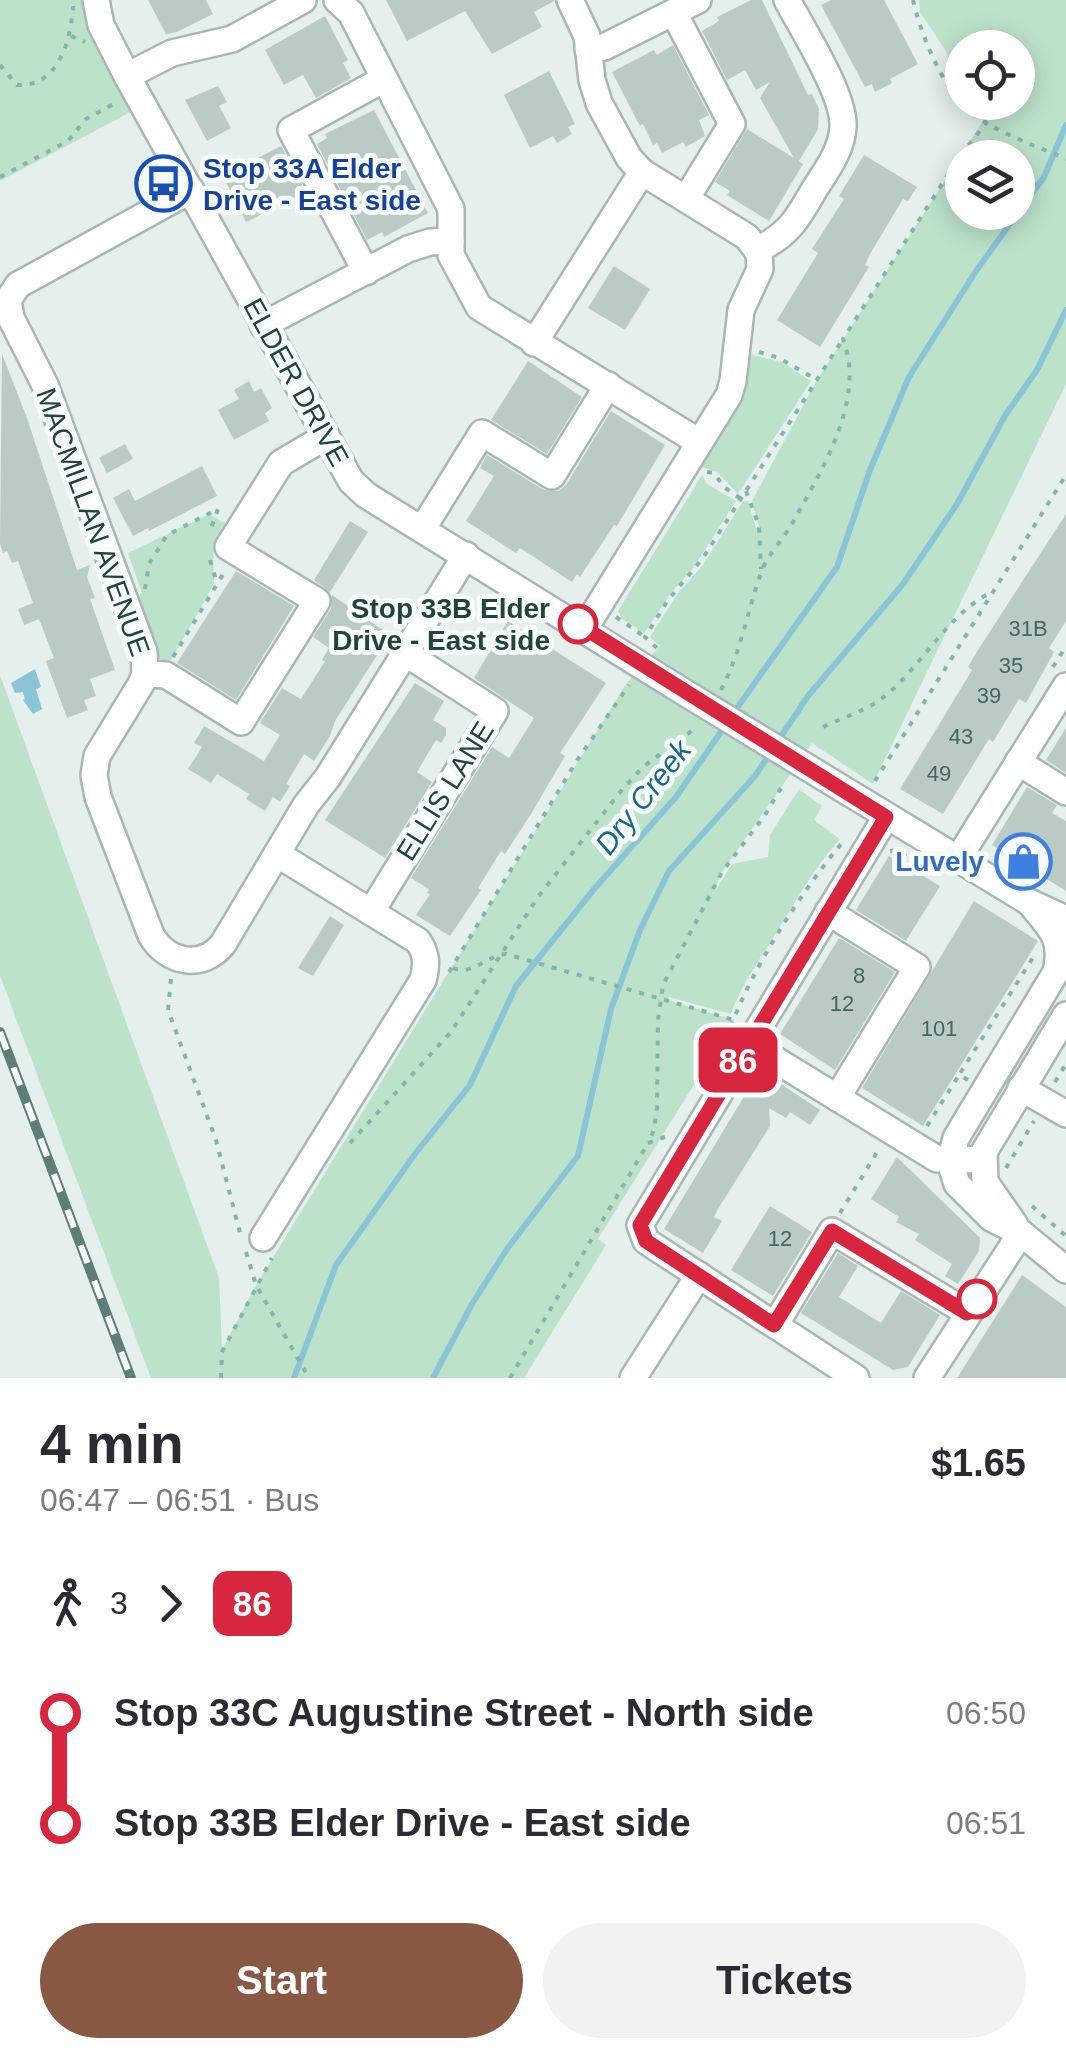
<!DOCTYPE html>
<meta charset="utf-8">
<style>
:root{--surface:#fff;--page:#f2f2f3;--text:#2b2b33;--muted:#7c7c81;--accent:#895843}
body{margin:0;font-family:Arial,sans-serif;background:var(--page);color:var(--text);height:100vh;display:flex;flex-direction:column;font-size:38px;white-space:nowrap}
*{box-sizing:border-box;margin:0}
p{font-size:32px;color:var(--muted)}
.icon{flex:none;width:55px;height:55px;fill:none;stroke:currentColor;stroke-width:2;stroke-linecap:round;stroke-linejoin:round}
.map{position:relative;height:1378px;overflow:hidden}
.sheet{display:flex;flex-direction:column;background:var(--surface);flex:1}
.sheet>*{flex:none}
.badge{padding:0 20px;border-radius:15px;font-size:35px;line-height:65px}
.buttons{position:absolute;left:945px;top:30px;display:grid;gap:20px}
.buttons a{display:grid;place-items:center;width:90px;height:90px;border-radius:50%;background:var(--surface);box-shadow:0 5px 25px #0003;font-size:50px}
.map>.badge{position:absolute;translate:-50% -50%;box-shadow:0 0 0 5px #fff}
.legs{display:flex;align-items:center;gap:15px;height:110px;padding:0 40px;font-size:32px}
.legs p{margin-inline-start:auto}
.overview{display:flex;align-items:center;justify-content:space-between;height:170px;padding:0 40px}
h1{font-size:55px;font-weight:800;line-height:75px}
.primary-button{display:flex;gap:20px;margin-top:auto;padding:20px 40px}
.primary-button a{flex:1;height:115px;border-radius:60px;background:var(--accent);color:#fff;font-size:40px;font-weight:800;line-height:115px;text-align:center}
.primary-button a+a{background:var(--page);color:var(--text)}
ul{padding:0 40px;list-style:none}
li{display:flex;align-items:center;gap:35px;height:110px;font-size:38px}
li i{display:grid;place-items:center;width:15px;height:100%;margin:0 12px;background:currentColor}
li i::after{content:'';width:25px;height:25px;margin:-12px;border:8px solid;border-radius:50%;background:var(--surface)}
li p{margin-inline-start:auto}
li:first-child i{background:linear-gradient(#0000 50%,currentColor 0)}
li:last-child i{background:linear-gradient(currentColor 50%,#0000 0)}
.map>svg:first-child{display:block}
.green{fill:#bde2ca;fill-rule:evenodd}
.water{fill:#8ac4d7}
.lines{fill:none;stroke-linecap:round;stroke-linejoin:round}
.stream{stroke:#8ac4d7;stroke-width:6}
.building{fill:#bacbc5}
.minor-casing{stroke:#a7b8b4;stroke-width:30}
.path{stroke:#84b5aa;stroke-width:4;stroke-dasharray:5 8;stroke-linecap:butt}
.minor{stroke:#fff;stroke-width:25}
.rail-casing{stroke:#5d7e79;stroke-width:10}
.rail{stroke:#f7fbf9;stroke-width:6;stroke-dasharray:19;stroke-linecap:butt}
.minor-bridge-casing{stroke:#a7b8b4;stroke-width:30;stroke-linecap:butt}
.minor-bridge{stroke:#fff;stroke-width:25}
.line-1-casing{stroke:#fff;stroke-width:22}
.line-1{stroke:#d7263d;stroke-width:15}
.stop-1-dot{fill:#fff;stroke:#d7263d;stroke-width:5}
.labels{text-anchor:middle;dominant-baseline:central;stroke-width:10;stroke-linejoin:round;paint-order:stroke}
.number-label{font-size:22px;fill:#486560}
.transit-label{font-size:28px;font-weight:bold;fill:#164399;stroke:#f7fbf9;text-anchor:start}
.street-label{font-size:28px;fill:#22433e;stroke:#f7fbf9}
.stop-label{font-size:28px;font-weight:bold;fill:#22433e;stroke:#f7fbf9;text-anchor:end}
.shop-label{font-size:28px;font-weight:bold;fill:#366cbe;stroke:#f7fbf9;text-anchor:end}
.water-label{font-size:30px;font-style:italic;fill:#176885;stroke:#f7fbf9}
</style>
<div class="map">
<svg width="1066" height="1378" viewBox="0 0 1066 1378">
<rect width="100%" height="100%" fill="#e5efec"/>
<g class="green">
<polygon points="0,0 96,0 144,105 0,181"/>
<path d="M919,0h147v384l-193,400 -61,-41 -90,129 -9,22 19,-30 36,-7 2,-22 29,-46 23,17 -8,14 26,19c-27,30 -46,65 -67,99 -15,25 -33,49 -42,76l-62,-17 -1,3 66,20 -23,43 -3,-1 -110,177 8,6 -82,133h-373l-151,-402v-301l219,603 3,72 34,-65 370,-601 34,-38 -10,-9 28,-44 25,-28 40,-64h5l8,27 3,-2 -7,-25 65,-121 171,-267 -16,-10 46,-1v-54h-56v48l-16,-45 -26,-39zM962,158h56v54h-56z"/>
<polygon points="751,355 782,362 811,381 738,494 717,472 701,467 699,463 743,391"/>
<polygon points="702,475 707,484 736,501 694,567 671,593 644,633 622,619 618,611"/>
<polygon points="209,514 225,523 213,545 214,584 170,662 158,658 135,597 142,593 128,553"/>
</g>
<polygon class="water" points="35,669 41,687 36,689 42,709 33,714 23,700 25,699 23,692 15,693 11,683"/>
<g class="lines">
<g class="stream">
<polyline points="732,715 837,567 870,470 909,377 976,271 1044,177 1066,125"/>
<polyline points="778,741 808,696 903,584 957,504 1006,414 1037,370 1066,310"/>
<polyline points="294,1378 336,1265 415,1154 470,1085 516,986 595,888 676,797 725,726"/>
<polyline points="433,1378 472,1304 507,1249 578,1156 611,1009 640,930 669,871 755,776 771,752"/>
</g>
</g>
<g class="building">
<polygon points="148,0 206,0 213,14 177,32 166,34"/>
<polygon points="386,0 554,0 554,1 534,12 542,27 492,54 465,11 407,41"/>
<polygon points="751,0 762,0 808,95 812,94 819,109 818,129 799,161 803,164 769,221 727,195 730,191 715,182 747,129 794,158 760,98 770,82 756,90 745,70 727,80 702,31 719,21 717,17"/>
<polygon points="831,0 884,0 918,64 890,79 892,83 875,92 872,84 865,87 821,5"/>
<polygon points="325,16 348,60 343,63 351,78 316,98 303,75 284,85 265,50"/>
<polygon points="673,45 709,115 699,120 705,136 686,147 683,142 662,153 657,143 653,145 643,124 640,126 612,72 654,50 657,55"/>
<polygon points="549,71 575,124 568,127 572,134 557,143 553,136 530,148 504,95"/>
<polygon points="218,86 227,102 219,106 231,128 207,141 185,100"/>
<polygon points="374,110 428,213 384,237 382,232 367,240 317,144 327,138 325,134"/>
<polygon points="281,146 306,192 246,222 223,176"/>
<polygon points="864,155 917,187 908,201 903,199 870,254 865,265 869,267 820,347 777,320 818,253 812,249 844,199 839,196"/>
<polygon points="614,266 650,289 625,330 588,308"/>
<polygon points="2,354 27,418 77,570 90,565 87,577 95,598 90,599 115,670 90,679 96,696 84,700 88,710 67,718 46,661 54,658 39,619 24,625 18,609 33,603 18,561 12,563 7,551 3,553 0,544"/>
<polygon points="528,361 582,397 547,454 491,420"/>
<polygon points="249,381 254,392 261,388 272,408 265,413 269,421 234,440 218,410 239,399 234,390"/>
<polygon points="611,411 665,445 617,526 614,525 580,577 577,574 572,582 520,548 516,553 466,521 494,476 480,468 487,455 544,490 559,491 566,485"/>
<polygon points="125,444 133,459 107,473 99,458"/>
<polygon points="202,466 217,496 149,531 148,528 133,536 113,498 129,489 135,501"/>
<polygon points="1066,514 1066,621 1049,648 1054,652 1026,703 1019,699 993,742 989,739 943,814 900,789 972,670 968,667 976,653"/>
<polygon points="350,521 368,532 330,592 314,580"/>
<polygon points="236,571 294,606 236,700 177,663"/>
<polygon points="332,595 390,635 335,721 330,736 314,761 304,754 286,784 290,786 280,802 273,797 265,811 246,799 249,794 217,774 211,783 188,769 202,747 194,743 204,726 264,761 280,735 260,723 282,688 301,699 325,661 322,660 329,648 313,637 331,609"/>
<polygon points="508,621 606,683 560,753 565,756 531,814 505,854 501,851 478,888 481,890 450,936 416,915 430,894 427,893 429,889 411,878 492,747 509,758 534,718 474,678"/>
<polygon points="415,683 444,701 433,720 446,728 446,735 441,743 436,740 417,772 432,782 385,858 325,820"/>
<polygon points="1066,728 1066,773 1046,760"/>
<polygon points="1027,787 1057,805 1052,813 1066,821 1066,891 992,845"/>
<polygon points="889,856 940,886 906,941 856,910"/>
<polygon points="974,901 1038,941 923,1126 862,1088"/>
<polygon points="330,916 344,925 313,976 298,968"/>
<polygon points="839,938 895,972 835,1070 780,1034"/>
<polygon points="760,1070 820,1110 810,1125 790,1112 786,1118 769,1108 770,1126 718,1209 714,1217 722,1221 703,1253 664,1229"/>
<polygon points="897,1157 980,1238 979,1251 958,1284 945,1276 952,1264 915,1240 919,1234 896,1222 899,1217 871,1199"/>
<polygon points="770,1206 812,1232 773,1296 731,1270"/>
<polygon points="838,1253 858,1266 839,1297 881,1323 901,1291 940,1315 908,1367 893,1370 801,1313"/>
<polygon points="1022,1275 1066,1307 1066,1378 957,1378"/>
</g>
<g class="lines">
<defs>
<g id="minor">
<polyline points="96,0 101,25 127,76 351,481 366,495 674,686"/>
<polyline points="337,0 351,13 451,209 451,255 479,307 699,442"/>
<polyline points="570,0 587,36 592,80 599,103 629,158 642,172 747,237 759,253 760,269 741,310 733,381 729,395 585,628"/>
<polyline points="674,13 732,124 686,199"/>
<polyline points="588,49 604,47 698,0"/>
<polyline points="127,76 172,53 232,39 303,0"/>
<path d="M191,190l-173,95 -10,15 3,18 34,67 99,267 1,22 -4,10 -44,72 -3,19 4,22 53,138c16,28 51,35 72,9l83,-139 22,-28 138,-222"/>
<path d="M757,250c31,-15 40,-30 57,-60 12,-19 28,-40 29,-63 2,-31 -40,-97 -56,-127"/>
<polyline points="366,272 291,130 384,79"/>
<polyline points="263,325 408,249 430,242 451,241"/>
<polyline points="534,343 642,172"/>
<polyline points="423,528 482,433 552,476 608,385"/>
<polyline points="145,674 166,675 241,722 317,601 228,547 281,463 325,437"/>
<polyline points="1018,762 1066,792"/>
<polyline points="833,783 1029,902 1066,919"/>
<polyline points="958,859 1066,686"/>
<path d="M1029,902c21,26 35,35 27,70l-100,166 -6,24 7,22 34,34 30,15 45,37"/>
<polyline points="371,912 495,711 405,653"/>
<polyline points="828,912 917,967 837,1098"/>
<polyline points="748,1043 937,1159 983,1160"/>
<polyline points="1021,1088 1066,1114"/>
<polyline points="1015,1225 985,1182 984,1152 1066,1015"/>
<path d="M263,1238l160,-258c4,-15 4,-26 -5,-39l-141,-87"/>
<polyline points="775,1325 832,1231 968,1313"/>
<polyline points="633,1378 699,1275"/>
<polyline points="856,1378 646,1241 640,1225 886,817"/>
<polyline points="927,1378 1021,1233"/>
</g>
</defs>
<use href="#minor" class="minor-casing"/>
<g class="path">
<path d="M913,0c7,32 27,81 50,105 26,26 70,39 103,54"/>
<polyline points="71,36 85,42"/>
<path d="M0,65l17,20c42,2 54,-45 56,-79"/>
<polyline points="0,177 68,141 86,119 119,101"/>
<polyline points="759,352 779,358 817,380"/>
<polyline points="707,472 714,473 724,487 741,499"/>
<polyline points="746,491 759,526 761,569"/>
<polyline points="210,560 217,583"/>
<polyline points="145,589 149,564 167,535 218,509 210,531"/>
<polyline points="616,617 645,637"/>
<polyline points="657,648 645,637 668,600 703,558 843,339"/>
<polyline points="173,657 225,571"/>
<polyline points="1053,667 1066,646"/>
<path d="M721,690c20,-38 26,-78 40,-117 5,-16 20,-31 29,-46 29,-52 77,-126 53,-188l117,-183 27,-34"/>
<path d="M823,727c21,-10 43,-16 62,-31 37,-30 62,-81 105,-103"/>
<polyline points="875,781 1066,475"/>
<polyline points="890,851 896,850 917,863"/>
<path d="M453,968c20,8 34,-13 53,-14l228,66"/>
<polyline points="449,972 576,762 629,685"/>
<polyline points="171,979 168,1010 216,1140 240,1233"/>
<path d="M731,1026c22,-59 70,-134 111,-183"/>
<polyline points="968,1080 959,1075 1034,956"/>
<polyline points="1055,1082 1066,1064"/>
<polyline points="927,1126 959,1075"/>
<polyline points="665,1137 648,1143 654,1130 657,1107 658,1020 663,985 722,872 765,815 784,783"/>
<polyline points="350,1143 451,1032 538,897 621,791 643,767 697,727"/>
<polyline points="1006,1168 1034,1121"/>
<polyline points="1032,1206 1066,1236"/>
<polyline points="840,1213 879,1149"/>
<polyline points="246,1252 256,1285 309,1378"/>
<polyline points="221,1378 222,1352 272,1258"/>
<polyline points="510,1378 647,1145"/>
</g>
<use href="#minor" class="minor"/>
<defs>
<polyline id="rail" points="0,1032 131,1378"/>
</defs>
<use href="#rail" class="rail-casing"/>
<use href="#rail" class="rail"/>
<defs>
<polyline id="minor-bridge" points="674,686 833,783"/>
</defs>
<use href="#minor-bridge" class="minor-bridge-casing"/>
<use href="#minor-bridge" class="minor-bridge"/>
</g>
<g class="lines">
<defs>
<polyline id="line-1" points="578,624 886,817 640,1225 646,1241 774,1325 832,1231 967,1313 977,1299"/>
</defs>
<use href="#line-1" class="line-1-casing"/>
<use href="#line-1" class="line-1"/>
</g>
<defs>
<symbol id="bus-ring" viewBox="-11 -11 22 22"><circle r="9.5" fill="#f7fbf9" stroke="#1a4fb4" stroke-width="1.5"/><path d="M-5-6H5V4H4V6H2V4H-2V6H-4V4H-5ZM-3.5-4V0h7V-4ZM-3.5 1.2v1.5H-2V1.2ZM2 1.2v1.5H3.5V1.2Z" fill="#1a4fb4"/></symbol>
<symbol id="shop-ring" viewBox="-11 -11 22 22"><circle r="9.5" fill="#f7fbf9" stroke="#3f7fe0" stroke-width="1.5"/><path d="M-5-2.5h2.3a2.7 3.5 0 0 1 5.4 0H5L5.5 6h-11ZM-1.5-2.5h3a1.5 2.3 0 0 0-3 0Z" fill="#3f7fe0"/></symbol>
</defs>
<g fill-rule="evenodd">
<use href="#bus-ring" x="132" y="152" width="63" height="63"/>
<use href="#shop-ring" x="992" y="830" width="63" height="63"/>
</g>
<g class="stop-1-dot">
<circle cx="578" cy="624" r="18"/>
<circle cx="977" cy="1299" r="18"/>
</g>
<g class="labels">
<g class="number-label">
<text x="1028" y="628">31B</text>
<text x="1011" y="665">35</text>
<text x="989" y="695">39</text>
<text x="961" y="736">43</text>
<text x="939" y="773">49</text>
<text x="859" y="975">8</text>
<text x="842" y="1003">12</text>
<text x="939" y="1028">101</text>
<text x="780" y="1238">12</text>
</g>
<g class="transit-label">
<text x="203" y="168">Stop 33A Elder<tspan x="203" dy="32">Drive - East side</tspan></text>
</g>
<g class="street-label">
<text transform="translate(296 382) rotate(61)">ELDER DRIVE</text>
<text transform="translate(93 522) rotate(70)">MACMILLAN AVENUE</text>
<text transform="translate(445 791) rotate(-58)">ELLIS LANE</text>
</g>
<g class="stop-label">
<text x="550" y="608">Stop 33B Elder<tspan x="550" dy="32">Drive - East side</tspan></text>
</g>
<g class="shop-label">
<text x="984" y="861">Luvely</text>
</g>
<g class="water-label">
<text transform="translate(643 797) rotate(-52)">Dry Creek</text>
</g>
</g>
</svg>
<div class="buttons">
<a><svg class="icon" aria-label="locate" viewBox="0 0 24 24"><circle cx="12" cy="12" r="6"/><path d="M12 2v4M12 18v4M2 12h4M18 12h4"/></svg></a>
<a><svg class="icon" aria-label="layers" viewBox="0 0 24 24"><path d="M12 4l9 5-9 5-9-5zM3 14l9 5 9-5"/></svg></a>
</div>
<b class="badge" style="left:738px;top:1060px;background:#d7263d;color:#fff">86</b>
</div>
<section class="sheet">
<div class="overview"><div><h1>4 min</h1><p>06:47 – 06:51 · Bus</p></div><b>$1.65</b></div>
<div class="legs"><svg class="icon" aria-label="walk" viewBox="0 0 24 24"><circle cx="13" cy="4" r="2"/><path d="M13 8l-2 6 4 7M11 14l-3 7M7 12l3-4h3l4 4"/></svg>3<svg class="icon" aria-label="forward" viewBox="0 0 24 24"><path d="M9 5l7 7-7 7"/></svg><b class="badge" style="background:#d7263d;color:#fff">86</b></div>
<ul>
<li><i style="color:#d7263d"></i><b>Stop 33C Augustine Street - North side</b><p>06:50</p></li>
<li><i style="color:#d7263d"></i><b>Stop 33B Elder Drive - East side</b><p>06:51</p></li>
</ul>
<div class="primary-button"><a>Start</a><a>Tickets</a></div>
</section>
